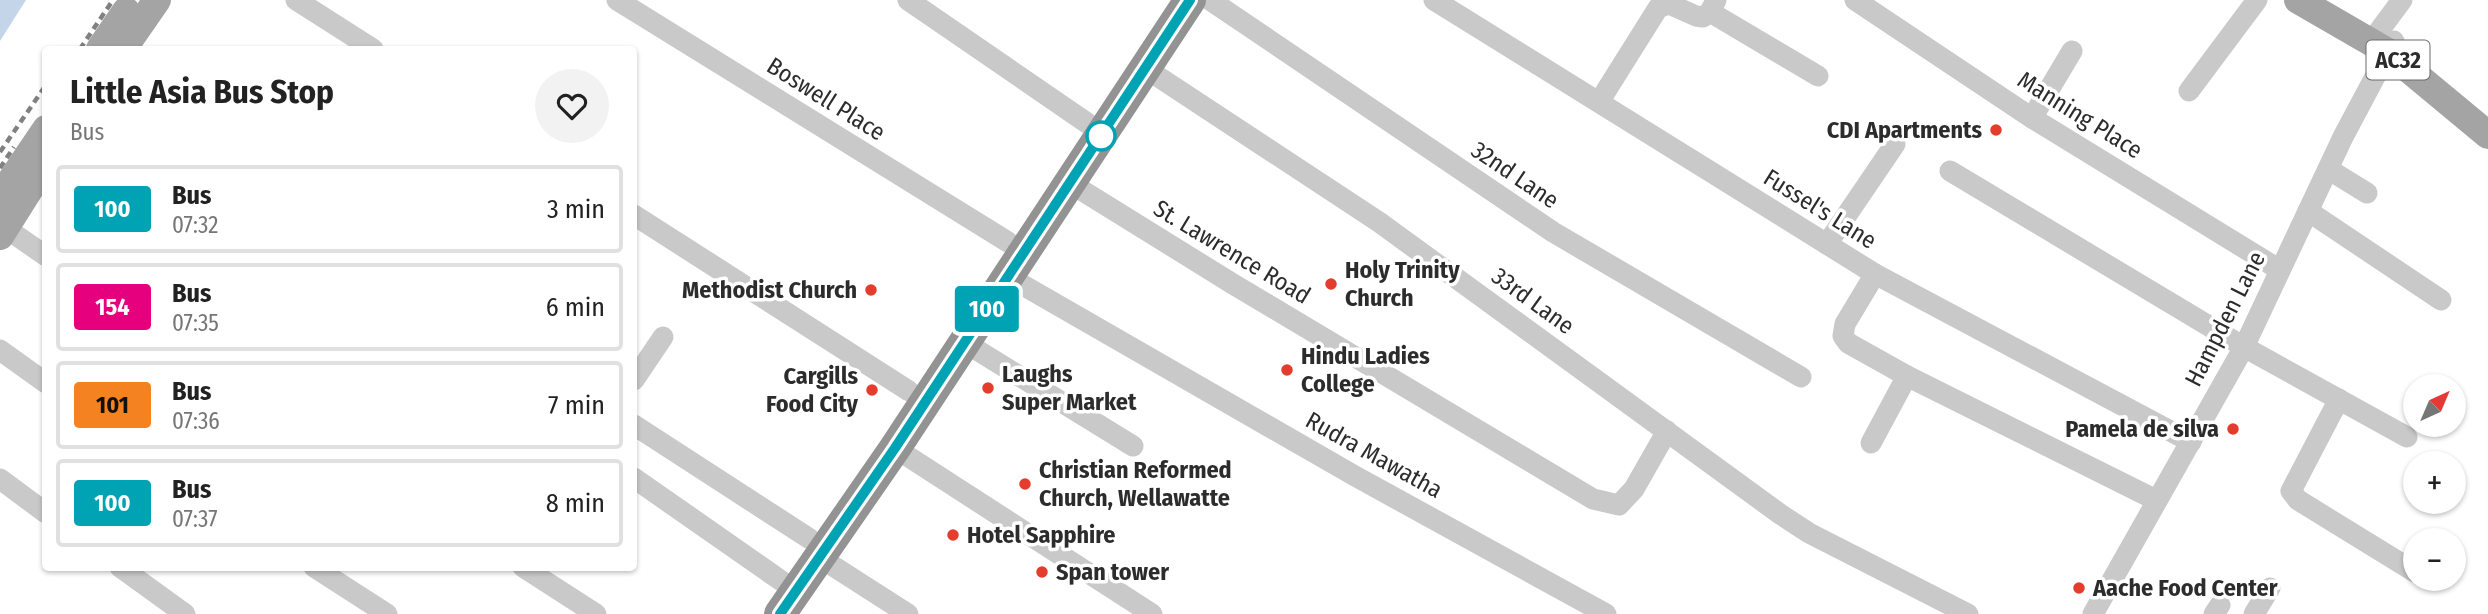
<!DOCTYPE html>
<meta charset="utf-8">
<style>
:root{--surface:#fff;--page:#f2f2f2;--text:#222;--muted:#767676;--line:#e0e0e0}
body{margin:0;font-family:"Fira Sans Condensed",sans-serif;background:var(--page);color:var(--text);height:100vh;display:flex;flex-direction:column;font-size:26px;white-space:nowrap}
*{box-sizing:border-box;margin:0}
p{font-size:23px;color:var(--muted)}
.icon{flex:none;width:38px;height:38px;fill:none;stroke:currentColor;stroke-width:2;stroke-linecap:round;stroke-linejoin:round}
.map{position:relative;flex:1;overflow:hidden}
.panel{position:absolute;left:42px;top:46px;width:595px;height:525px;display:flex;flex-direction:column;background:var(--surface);border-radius:7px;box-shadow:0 2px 5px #0004}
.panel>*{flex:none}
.badge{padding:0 14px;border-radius:5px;font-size:24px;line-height:46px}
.needle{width:46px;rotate:44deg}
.controls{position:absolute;left:2403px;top:374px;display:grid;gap:14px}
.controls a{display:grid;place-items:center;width:63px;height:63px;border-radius:50%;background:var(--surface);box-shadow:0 2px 5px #0004;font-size:35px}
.map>.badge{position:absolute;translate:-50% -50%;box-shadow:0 0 0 4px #fff}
.round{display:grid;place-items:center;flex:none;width:74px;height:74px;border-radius:37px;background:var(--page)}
.summary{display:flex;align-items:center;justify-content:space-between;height:119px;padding:0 28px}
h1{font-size:33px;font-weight:700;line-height:52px}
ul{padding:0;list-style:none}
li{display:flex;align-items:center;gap:21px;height:88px;margin:0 14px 10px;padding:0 14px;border:4px solid var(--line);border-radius:7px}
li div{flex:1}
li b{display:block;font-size:26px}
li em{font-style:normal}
li .badge{min-width:77px;font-weight:700;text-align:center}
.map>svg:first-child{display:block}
.water{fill:#c4d5ea}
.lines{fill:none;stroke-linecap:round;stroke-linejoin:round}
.minor{stroke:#c9c9c9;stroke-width:21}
.major{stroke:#a4a4a4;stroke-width:28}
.highway{stroke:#939393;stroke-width:32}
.rail{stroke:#818181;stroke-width:4.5;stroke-dasharray:7 5;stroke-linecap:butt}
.line-casing{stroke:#fff;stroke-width:16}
.line{stroke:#00a3b4;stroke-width:10}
.poi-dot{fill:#e43d2d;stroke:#fff;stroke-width:2.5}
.stop-dot{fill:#fff;stroke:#00a3b4;stroke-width:3.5}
.labels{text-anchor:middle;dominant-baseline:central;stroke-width:7;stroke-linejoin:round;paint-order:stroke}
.shield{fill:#fff;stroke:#6b6b6b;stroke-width:2}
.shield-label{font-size:23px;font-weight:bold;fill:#2c2c2c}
.street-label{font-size:24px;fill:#2c2c2c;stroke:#fff}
.poi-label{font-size:24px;font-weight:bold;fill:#2c2c2c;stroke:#fff;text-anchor:start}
</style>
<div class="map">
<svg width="2488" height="614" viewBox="0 0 2488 614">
<rect width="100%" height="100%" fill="#fff"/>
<polygon class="water" points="0,0 26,0 0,41"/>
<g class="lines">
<g class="minor">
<polyline points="296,0 373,49"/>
<polyline points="617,0 1008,242"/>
<polyline points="908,0 1087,123"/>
<polyline points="1210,0 1553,232 1801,377"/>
<polyline points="1434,0 1875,274 2191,442"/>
<polyline points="1855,0 2032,118 2280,270"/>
<polyline points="1710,12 1818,76"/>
<polyline points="2373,43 2379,31 2402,0"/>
<polyline points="1145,68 1379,222 1780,514 1809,533 1968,614"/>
<polyline points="2189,91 2257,0"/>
<polyline points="1599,102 1658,8 1669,4 1696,16 1703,17 1710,12 1716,0"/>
<polyline points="2032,118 2072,51"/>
<polyline points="2328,169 2367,193"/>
<polyline points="1950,171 2244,347 2407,437"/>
<polyline points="1070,183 1233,284 1593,499 1619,505 1634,489 1667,431"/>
<polyline points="2308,211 2441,300"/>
<polyline points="634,215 909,391"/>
<polyline points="0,224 46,256"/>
<polyline points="1827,244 1895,144"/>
<polyline points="1875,274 1845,324 1843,336 1848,343 1907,376 2156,500"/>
<polyline points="1009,277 1355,476 1606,614"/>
<polyline points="964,342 1133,446"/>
<polyline points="0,350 46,383"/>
<polyline points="634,380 663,337"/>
<polyline points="2339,399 2291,491 2298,500 2415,572"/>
<polyline points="634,425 810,539"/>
<polyline points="1871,443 1907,376"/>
<polyline points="895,448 1152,614"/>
<polyline points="634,478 783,582"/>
<polyline points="0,479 46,513"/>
<polyline points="819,557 908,614"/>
<polyline points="120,567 185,614"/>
<polyline points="314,567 387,614"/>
<polyline points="523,567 596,614"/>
<polyline points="2093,614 2244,347 2343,137 2394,41"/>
<polyline points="2214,614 2220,605"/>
<polyline points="2254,614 2270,588"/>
</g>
<g class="major">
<polyline points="2298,0 2388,52 2488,135"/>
<polyline points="100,49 126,11"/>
<polyline points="123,49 157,0"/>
<polyline points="0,197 46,129"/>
<polyline points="0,236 46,163"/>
</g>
<polyline class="highway" points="780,614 895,448 1190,0"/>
<g class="rail">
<polyline points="80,49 113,0"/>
<polyline points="0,152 46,85"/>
<polyline points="0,168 14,147"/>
</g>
</g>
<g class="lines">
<defs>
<polyline id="line" points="780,614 895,448 1190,0"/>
</defs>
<use href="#line" class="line-casing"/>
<use href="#line" class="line"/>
</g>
<g class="poi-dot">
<circle cx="1996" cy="130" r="7"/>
<circle cx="1331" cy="284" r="7"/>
<circle cx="871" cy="290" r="7"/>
<circle cx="1287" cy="370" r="7"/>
<circle cx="988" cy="388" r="7"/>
<circle cx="872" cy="390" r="7"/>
<circle cx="2233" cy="429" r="7"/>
<circle cx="1025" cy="484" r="7"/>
<circle cx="953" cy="535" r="7"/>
<circle cx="1042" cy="572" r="7"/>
<circle cx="2079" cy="588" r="7"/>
</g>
<circle class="stop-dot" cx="1101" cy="136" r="14"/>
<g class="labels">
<rect class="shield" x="2366.5" y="40.5" width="63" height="39" rx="5"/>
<g class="shield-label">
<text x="2398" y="60">AC32</text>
</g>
<g class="street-label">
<text transform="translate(826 99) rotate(32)">Boswell Place</text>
<text transform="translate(2080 115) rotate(32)">Manning Place</text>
<text transform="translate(1515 175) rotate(34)">32nd Lane</text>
<text transform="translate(1820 209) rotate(32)">Fussel's Lane</text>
<text transform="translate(1232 252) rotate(31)">St. Lawrence Road</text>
<text transform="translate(1533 301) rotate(36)">33rd Lane</text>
<text transform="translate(2225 319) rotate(-63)">Hampden Lane</text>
<text transform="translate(1374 455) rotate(29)">Rudra Mawatha</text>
</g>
<g class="poi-label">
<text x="1982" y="130" text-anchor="end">CDI Apartments</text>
<text x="1345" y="270">Holy Trinity<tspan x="1345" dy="28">Church</tspan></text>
<text x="857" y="290" text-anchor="end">Methodist Church</text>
<text x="1301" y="356">Hindu Ladies<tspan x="1301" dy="28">College</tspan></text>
<text x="1002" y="374">Laughs<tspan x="1002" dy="28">Super Market</tspan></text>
<text x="858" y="376" text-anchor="end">Cargills<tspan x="858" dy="28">Food City</tspan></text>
<text x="2219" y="429" text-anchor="end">Pamela de silva</text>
<text x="1039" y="470">Christian Reformed<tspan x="1039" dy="28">Church, Wellawatte</tspan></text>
<text x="967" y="535">Hotel Sapphire</text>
<text x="1056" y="572">Span tower</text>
<text x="2093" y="588">Aache Food Center</text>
</g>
</g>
</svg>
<div class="controls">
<a><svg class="needle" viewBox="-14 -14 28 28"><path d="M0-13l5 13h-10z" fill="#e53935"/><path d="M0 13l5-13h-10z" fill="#767676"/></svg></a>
<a>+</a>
<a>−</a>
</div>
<b class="badge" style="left:987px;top:309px;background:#00a3b4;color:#fff">100</b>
<section class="panel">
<div class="summary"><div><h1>Little Asia Bus Stop</h1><p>Bus</p></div><a class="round"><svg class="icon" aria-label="heart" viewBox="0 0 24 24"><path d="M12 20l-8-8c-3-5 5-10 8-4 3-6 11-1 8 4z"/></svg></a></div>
<ul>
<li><span class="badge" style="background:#00a3b4;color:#fff">100</span><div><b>Bus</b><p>07:32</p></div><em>3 min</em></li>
<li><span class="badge" style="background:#e6007e;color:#fff">154</span><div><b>Bus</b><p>07:35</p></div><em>6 min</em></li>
<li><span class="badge" style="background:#f58220;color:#111">101</span><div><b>Bus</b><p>07:36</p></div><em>7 min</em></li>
<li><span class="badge" style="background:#00a3b4;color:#fff">100</span><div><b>Bus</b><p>07:37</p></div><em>8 min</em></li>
</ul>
</section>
</div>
